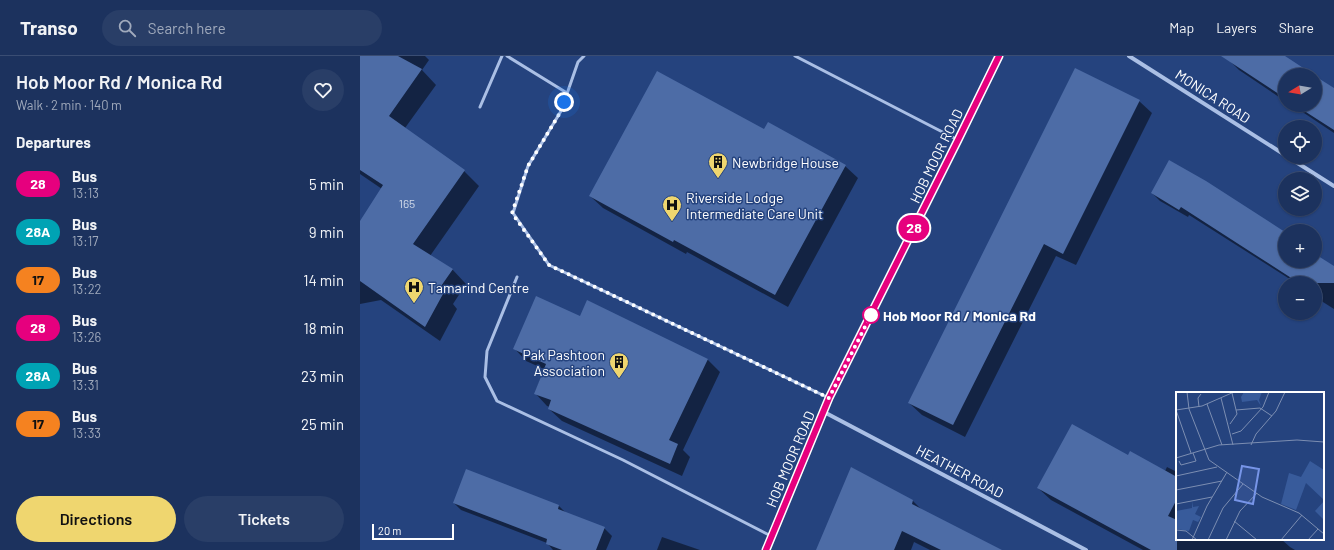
<!DOCTYPE html>
<meta charset="utf-8">
<style>
:root{--surface:#1c325e;--page:#293e67;--text:#f1f3f6;--muted:#a0aabc;--line:#3a4d73;--accent:#efd66f}
body{margin:0;font-family:Barlow,sans-serif;background:var(--page);color:var(--text);height:100vh;display:flex;flex-direction:column;font-size:15px;white-space:nowrap}
*{box-sizing:border-box;margin:0}
p{font-size:13px;color:var(--muted)}
.icon{flex:none;width:22px;height:22px;fill:none;stroke:currentColor;stroke-width:2;stroke-linecap:round;stroke-linejoin:round}
.map{position:relative;flex:1;overflow:hidden}
.panel{display:flex;flex-direction:column;background:var(--surface);width:360px}
.panel>*{flex:none}
.badge{padding:0 8px;border-radius:13px;font-size:14px;line-height:26px}
.needle{width:26px;rotate:259deg}
.buttons{position:absolute;left:918px;top:12px;display:grid;gap:8px}
.buttons a{display:grid;place-items:center;width:44px;height:44px;border-radius:50%;background:var(--surface);box-shadow:0 1px 3px #0004,0 0 0 1px var(--line);font-size:20px}
.scale{position:absolute;left:12px;bottom:10px;width:82px;box-sizing:border-box;padding-left:4px;border:2px solid #fff;border-top:0;font-size:11px;line-height:14px;white-space:nowrap;color:#fff;-webkit-text-stroke:3px #25437e;paint-order:stroke}
.you{position:absolute;width:20px;height:20px;margin:-10px;border:3px solid #fff;border-radius:50%;background:#1a73e8;box-shadow:0 0 0 6px #1a73e833}
.map>.badge{position:absolute;translate:-50% -50%;box-shadow:0 0 0 2px #fff}
h2{padding:0 16px;font-size:15px;line-height:36px}
.round{display:grid;place-items:center;flex:none;width:42px;height:42px;border-radius:21px;background:var(--page)}
.overview{display:flex;align-items:center;justify-content:space-between;height:68px;padding:0 16px}
h1{font-size:19px;font-weight:600;line-height:30px}
.button{display:flex;gap:8px;margin-top:auto;padding:8px 16px}
.button a{flex:1;height:46px;border-radius:24px;background:var(--accent);color:#111;font-size:16px;font-weight:600;line-height:46px;text-align:center}
.button a+a{background:var(--page);color:var(--text)}
ul{padding:0;list-style:none}
li{display:flex;align-items:center;gap:12px;height:48px;padding:0 16px}
li div{flex:1}
li b{display:block;font-size:15px}
li em{font-style:normal}
li .badge{min-width:44px;font-weight:700;text-align:center}
header{display:flex;align-items:center;gap:24px;box-sizing:border-box;height:56px;padding:0 20px;background:var(--surface);border-bottom:1px solid var(--line)}
header strong{font-size:19px}
nav{display:flex;gap:22px;margin-inline-start:auto;font-size:14px}
.search{width:280px;height:36px;background:var(--page);display:flex;align-items:center;gap:10px;box-sizing:border-box;padding:0 14px;border-radius:22px;color:var(--muted);font-size:15px}
main{display:flex;flex:1;min-height:0}
.map>svg:first-child{display:block}
.shadow{fill:#0007}
.building{fill:#4d6ca6}
.lines{fill:none;stroke-linecap:round;stroke-linejoin:round}
.service{stroke:#aabfe5;stroke-width:3}
.minor{stroke:#aabfe5;stroke-width:4}
.tertiary{stroke:#aabfe5;stroke-width:7}
.line-casing{stroke:#fff;stroke-width:9}
.line{stroke:#e6007e;stroke-width:6}
.walk{stroke:#fff;stroke-width:4;stroke-dasharray:0 7.2}
.stop-dot{fill:#fff;stroke:#e6007e;stroke-width:2}
.labels{text-anchor:middle;dominant-baseline:central;stroke-width:3;stroke-linejoin:round;paint-order:stroke}
.number-label{font-size:12px;fill:#d2dae9}
.street-label{font-size:14px;fill:#fff;stroke:#25437e}
.poi-label{font-size:14px;fill:#fff;stroke:#25437e;text-anchor:start}
.stop-label{font-size:14px;font-weight:bold;fill:#fff;stroke:#25437e;text-anchor:start}
.inset-road{fill:none;stroke:#7c8eb2;stroke-width:1}
.view{fill:#7795e8;fill-opacity:0.15;stroke:#7795e8;stroke-width:2}
.inset-edge{fill:none;stroke:#fff;stroke-width:2}
</style>
<header>
<strong>Transo</strong>
<div class="search"><svg class="icon" aria-label="search" viewBox="0 0 24 24"><circle cx="10" cy="10" r="6"/><path d="M15 15l6 6"/></svg>Search here</div>
<nav><a>Map</a><a>Layers</a><a>Share</a></nav>
</header>
<main>
<section class="panel">
<div class="overview"><div><h1>Hob Moor Rd / Monica Rd</h1><p>Walk · 2 min · 140 m</p></div><a class="round"><svg class="icon" aria-label="heart" viewBox="0 0 24 24"><path d="M12 20l-8-8c-3-5 5-10 8-4 3-6 11-1 8 4z"/></svg></a></div>
<h2>Departures</h2>
<ul>
<li><span class="badge" style="background:#e6007e;color:#fff">28</span><div><b>Bus</b><p>13:13</p></div><em>5 min</em></li>
<li><span class="badge" style="background:#00a3b4;color:#fff">28A</span><div><b>Bus</b><p>13:17</p></div><em>9 min</em></li>
<li><span class="badge" style="background:#f58220;color:#111">17</span><div><b>Bus</b><p>13:22</p></div><em>14 min</em></li>
<li><span class="badge" style="background:#e6007e;color:#fff">28</span><div><b>Bus</b><p>13:26</p></div><em>18 min</em></li>
<li><span class="badge" style="background:#00a3b4;color:#fff">28A</span><div><b>Bus</b><p>13:31</p></div><em>23 min</em></li>
<li><span class="badge" style="background:#f58220;color:#111">17</span><div><b>Bus</b><p>13:33</p></div><em>25 min</em></li>
</ul>
<div class="button"><a>Directions</a><a>Tickets</a></div>
</section>
<div class="map">
<svg width="974" height="494" viewBox="0 0 974 494">
<rect width="100%" height="100%" fill="#25437e"/>
<g class="shadow">
<polygon points="0,0 65,0 69,4 62,14 76,29 45,72 104,115 119,130 70,200 92,213 106,228 93,248 97,253 80,285 21,244 0,248 0,167 22,133 0,118"/>
<polygon points="872,0 923,0 952,19 925,19 925,45 879,14 869,4"/>
<polygon points="955,21 974,33 974,77 932,49 955,49"/>
<polygon points="779,45 792,57 716,209 696,200 605,381 562,359 549,347"/>
<polygon points="405,75 485,110 498,122 428,251 327,196 326,198 243,152 230,140"/>
<polygon points="792,137 925,177 925,205 955,205 955,199 974,211 974,253 955,241 955,227 936,227 829,159 828,161 800,145"/>
<polygon points="221,261 347,303 360,316 323,394 330,401 322,420 202,365 189,353 190,351 187,350 175,337 184,313 166,305 154,292"/>
<polygon points="768,400 805,415 807,411 817,416 817,483 921,483 930,491 935,494 783,494 691,444 678,432"/>
<polygon points="491,413 553,445 563,455 625,494 570,494 554,486 551,494 457,494"/>
<polygon points="106,415 199,450 206,457 244,472 252,480 246,494 193,494 187,487 101,454 94,447"/>
<polygon points="302,481 340,494 297,494"/>
</g>
<g class="building">
<polygon points="0,0 38,0 62,13 29,60 105,114 53,188 93,213 79,233 83,238 65,271 0,225 0,165 23,129 0,114"/>
<polygon points="861,0 925,0 954,19 925,19 925,42"/>
<polygon points="715,12 780,44 703,198 684,188 593,369 548,347"/>
<polygon points="297,15 404,73 408,66 486,109 415,239 314,184 313,186 229,140"/>
<polygon points="955,20 974,32 974,74 935,49 955,49"/>
<polygon points="809,104 846,125 925,176 925,205 955,205 955,198 974,210 974,227 939,227 821,151 819,154 791,137"/>
<polygon points="176,240 220,260 227,244 348,303 309,384 318,388 310,408 188,353 191,344 174,338 186,308 153,293"/>
<polygon points="712,368 768,399 770,395 817,421 817,443 808,460 817,464 817,494 791,494 677,432"/>
<polygon points="491,411 553,444 552,448 642,494 581,494 542,475 534,494 456,494"/>
<polygon points="106,413 199,449 198,453 245,471 236,494 202,494 186,488 187,483 93,447"/>
</g>
<g class="lines">
<g class="service">
<polyline points="147,0 207,37"/>
<polyline points="224,0 218,6 201,55 168,110 153,157 189,209 469,342"/>
<polyline points="435,0 598,84"/>
<polyline points="120,51 142,0"/>
<polyline points="157,221 127,295 125,321 137,345 263,404 411,480"/>
</g>
<g class="minor">
<polyline points="769,0 925,99"/>
<polyline points="928,101 974,130"/>
<polyline points="464,356 726,494"/>
</g>
<polyline class="tertiary" points="406,494 469,342 598,84 639,0"/>
</g>
<g class="lines">
<defs>
<polyline id="line" points="406,494 469,342 598,84 639,0"/>
</defs>
<use href="#line" class="line-casing"/>
<use href="#line" class="line"/>
<polyline class="walk" points="204,46 201,55 168,110 152,157 189,209 469,342 511,259"/>
</g>
<defs>
<symbol id="building-pin" viewBox="-11 -11 22 30"><path d="M0 17L-7.5 6A9.5 9.5 0 1 1 7.5 6Z" fill="#efd66f" stroke="#25437e"/><path d="M-4-6H4V6H1V3H-1V6H-4ZM-2.5-4.3h1.7v1.8h-1.7ZM.8-4.3h1.7v1.8H.8ZM-2.5-1h1.7V.8h-1.7ZM.8-1h1.7V.8H.8Z" fill="#111"/></symbol>
<symbol id="hospital-pin" viewBox="-11 -11 22 30"><path d="M0 17L-7.5 6A9.5 9.5 0 1 1 7.5 6Z" fill="#efd66f" stroke="#25437e"/><path d="M-5-5h3v3.5h4V-5h3V5h-3V1.5h-4V5h-3Z" fill="#111"/></symbol>
</defs>
<g fill-rule="evenodd">
<use href="#building-pin" x="347" y="95" width="22" height="30"/>
<use href="#hospital-pin" x="301" y="138" width="22" height="30"/>
<use href="#hospital-pin" x="43" y="220" width="22" height="30"/>
<use href="#building-pin" x="248" y="295" width="22" height="30"/>
</g>
<circle class="stop-dot" cx="511" cy="259" r="8"/>
<g class="labels">
<g class="number-label">
<text x="47" y="147">165</text>
</g>
<g class="street-label">
<text transform="translate(853 40) rotate(33)">MONICA ROAD</text>
<text transform="translate(576 100) rotate(-64)">HOB MOOR ROAD</text>
<text transform="translate(430 403) rotate(-67)">HOB MOOR ROAD</text>
<text transform="translate(600 415) rotate(28)">HEATHER ROAD</text>
</g>
<g class="poi-label">
<text x="372" y="106">Newbridge House</text>
<text x="326" y="141">Riverside Lodge<tspan x="326" dy="16">Intermediate Care Unit</tspan></text>
<text x="68" y="231">Tamarind Centre</text>
<text x="245" y="298" text-anchor="end">Pak Pashtoon<tspan x="245" dy="16">Association</tspan></text>
</g>
<g class="stop-label">
<text x="523" y="259">Hob Moor Rd / Monica Rd</text>
</g>
</g>
<g transform="translate(816 336)">
<rect width="148" height="148" fill="#25437e"/>
<path d="M68,0h18l-3,8 2,6 -4,-6 -15,2 -1,-5zM134,69l14,9v30l-18,-17 -10,27 -15,-6 8,-31 12,4zM16,109l1,6 6,-1 -4,8 6,3 -3,5 -5,-2 -4,11 -13,-2v-18l16,-3zM148,109v19l-9,-9z" fill="#385b9b"/>
<path class="inset-road" d="M11,0l2,17 20,51 53,37 37,16 25,21M45,6l12,47M31,12l15,41M23,15l-1,-9 3,-4M0,18l15,43M0,18l26,-4 32,-14M60,18l24,-2 12,8M54,32l7,-10 -5,-21M56,42l9,-3 22,-24 6,-15M75,53l5,-11 20,-23 9,-19M0,66l43,-13 78,-5 27,2M3,69l2,4 15,-4 -3,-8M0,84l41,-9M0,98l46,-9M0,112l36,-7M58,129l23,19M0,138l10,1 11,9M16,148l15,-34 20,-34M32,148l15,-32 20,-24M50,148l14,-29 17,-18M105,148l21,-25M132,148l10,-11"/>
<path class="view" d="M66,74l17,3 -6,35 -18,-4z"/>
<rect width="148" height="148" class="inset-edge"/>
</g>
</svg>
<div class="buttons">
<a><svg class="needle" viewBox="-14 -14 28 28"><path d="M0-13l5 13h-10z" fill="#e53935"/><path d="M0 13l5-13h-10z" fill="#a0aabc"/></svg></a>
<a><svg class="icon" aria-label="locate" viewBox="0 0 24 24"><circle cx="12" cy="12" r="6"/><path d="M12 2v4M12 18v4M2 12h4M18 12h4"/></svg></a>
<a><svg class="icon" aria-label="layers" viewBox="0 0 24 24"><path d="M12 4l9 5-9 5-9-5zM3 14l9 5 9-5"/></svg></a>
<a>+</a>
<a>−</a>
</div>
<div class="scale">20 m</div>
<div class="you" style="left:204px;top:46px"></div>
<b class="badge" style="left:554px;top:172px;background:#e6007e;color:#fff">28</b>
</div>
</main>
